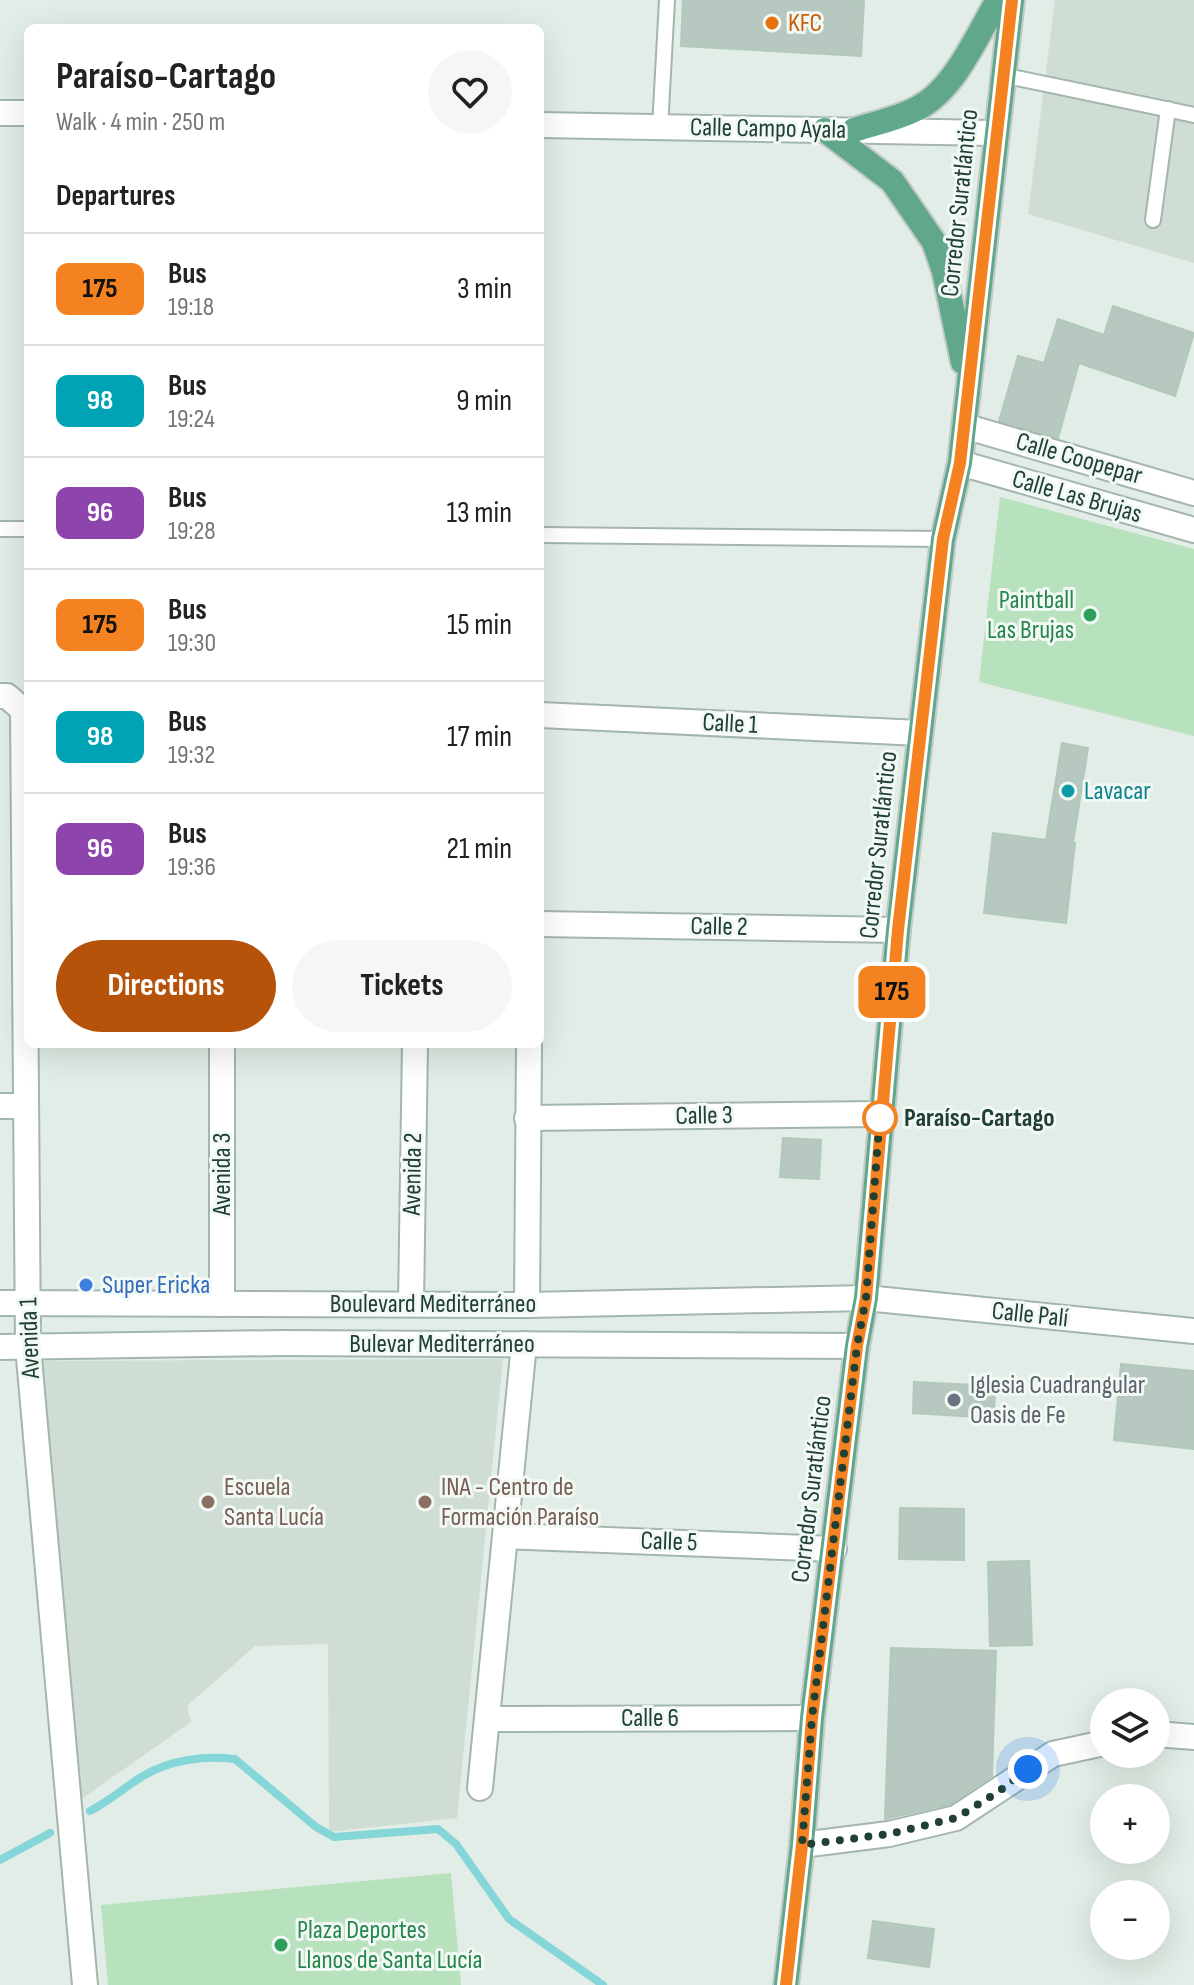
<!DOCTYPE html>
<meta charset="utf-8">
<style>
:root{--surface:#fff;--page:#f6f6f6;--text:#222;--muted:#767676;--line:#e0e0e0;--accent:#b45309}
body{margin:0;font-family:"Sofia Sans Condensed",sans-serif;background:var(--page);color:var(--text);height:100vh;display:flex;flex-direction:column;font-size:30px;white-space:nowrap}
*{box-sizing:border-box;margin:0}
p{font-size:26px;color:var(--muted)}
.icon{flex:none;width:44px;height:44px;fill:none;stroke:currentColor;stroke-width:2;stroke-linecap:round;stroke-linejoin:round}
.map{position:relative;flex:1;overflow:hidden}
.panel{position:absolute;left:24px;top:24px;width:520px;height:1024px;display:flex;flex-direction:column;background:var(--surface);border-radius:12px;box-shadow:0 8px 32px #0002}
.panel>*{flex:none}
.badge{padding:0 16px;border-radius:12px;font-size:28px;line-height:52px}
.tools{position:absolute;left:1090px;top:1688px;display:grid;gap:16px}
.tools a{display:grid;place-items:center;width:80px;height:80px;border-radius:50%;background:var(--surface);box-shadow:0 8px 32px #0002;font-size:40px}
.you{position:absolute;width:40px;height:40px;margin:-20px;border:6px solid #fff;border-radius:50%;background:#1a73e8;box-shadow:0 0 0 12px #1a73e833}
.map>.badge{position:absolute;translate:-50% -50%;box-shadow:0 0 0 4px #fff}
h2{padding:0 32px;font-size:30px;line-height:72px}
.round{display:grid;place-items:center;flex:none;width:84px;height:84px;border-radius:42px;background:var(--page)}
.head{display:flex;align-items:center;justify-content:space-between;height:136px;padding:0 32px}
h1{font-size:38px;font-weight:700;line-height:60px}
.action{display:flex;gap:16px;margin-top:auto;padding:16px 32px}
.action a{flex:1;height:92px;border-radius:48px;background:var(--accent);color:#fff;font-size:32px;font-weight:700;line-height:92px;text-align:center}
.action a+a{background:var(--page);color:var(--text)}
ul{padding:0;list-style:none}
li{display:flex;align-items:center;gap:24px;height:112px;padding:0 32px;border-top:2px solid var(--line)}
li div{flex:1}
li b{display:block;font-size:30px}
li em{font-style:normal}
li .badge{min-width:88px;font-weight:700;text-align:center}
.map>svg:first-child{display:block}
.built{fill:#cfddd5}
.green{fill:#b8e1bd}
.lines{fill:none;stroke-linecap:round;stroke-linejoin:round}
.stream{stroke:#84d6d8;stroke-width:8}
.building{fill:#b6c8bf;stroke:#b3c8bc;stroke-width:2}
.lane-casing{stroke:#a3b6ad;stroke-width:18}
.street-casing{stroke:#a3b6ad;stroke-width:28}
.primary-casing{stroke:#c1cac6;stroke-width:28}
.lane{stroke:#fff;stroke-width:14}
.street{stroke:#fff;stroke-width:24}
.primary{stroke:#61a78c;stroke-width:24}
.line-casing{stroke:#fff;stroke-width:18}
.line{stroke:#f58220;stroke-width:12}
.walk{stroke:#204033;stroke-width:8;stroke-dasharray:0 14.4}
.food-dot{fill:#e8710a;stroke:#f2f9f5;stroke-width:3}
.leisure-dot{fill:#2e9e5b;stroke:#f2f9f5;stroke-width:3}
.culture-dot{fill:#0f9aa8;stroke:#f2f9f5;stroke-width:3}
.stop-dot{fill:#fff;stroke:#f58220;stroke-width:4}
.shop-dot{fill:#3f7fe0;stroke:#f2f9f5;stroke-width:3}
.worship-dot{fill:#6b7280;stroke:#f2f9f5;stroke-width:3}
.education-dot{fill:#8d6e63;stroke:#f2f9f5;stroke-width:3}
.labels{text-anchor:middle;dominant-baseline:central;stroke-width:6;stroke-linejoin:round;paint-order:stroke}
.food-label{font-size:26px;fill:#c56008;stroke:#f2f9f5;text-anchor:start}
.street-label{font-size:26px;fill:#204033;stroke:#f2f9f5}
.leisure-label{font-size:26px;fill:#27864d;stroke:#f2f9f5;text-anchor:end}
.culture-label{font-size:26px;fill:#0d838f;stroke:#f2f9f5;text-anchor:start}
.stop-label{font-size:26px;font-weight:bold;fill:#204033;stroke:#f2f9f5;text-anchor:start}
.shop-label{font-size:26px;fill:#366cbe;stroke:#f2f9f5;text-anchor:start}
.worship-label{font-size:26px;fill:#5b616d;stroke:#f2f9f5;text-anchor:start}
.education-label{font-size:26px;fill:#785e54;stroke:#f2f9f5;text-anchor:start}
</style>
<div class="map">
<svg width="1194" height="1985" viewBox="0 0 1194 1985">
<rect width="100%" height="100%" fill="#e1ede6"/>
<g class="built">
<polygon points="1055,0 1194,0 1194,263 1028,214"/>
<polygon points="503,1359 457,1818 329,1832 328,1644 255,1646 187,1706 191,1722 80,1800 41,1361"/>
</g>
<g class="green">
<polygon points="1000,497 1194,549 1194,736 979,682"/>
<polygon points="451,1873 461,1985 108,1985 101,1905"/>
</g>
<g class="lines">
<g class="stream">
<path d="M90,1811c19,-10 35,-24 53,-35 26,-16 63,-21 92,-17l81,68 18,10 104,-8 18,15 53,75 94,66"/>
<polyline points="0,1860 50,1833"/>
</g>
</g>
<g class="building">
<polygon points="683,0 864,0 861,56 681,46"/>
<polygon points="1113,306 1194,333 1175,396 1079,363 1058,438 999,421 1018,356 1044,363 1058,319 1104,335"/>
<polygon points="1062,743 1088,748 1073,843 1075,843 1066,923 984,913 993,833 1046,840"/>
<polygon points="783,1138 821,1140 819,1179 780,1177"/>
<polygon points="1121,1364 1194,1371 1194,1449 1114,1440"/>
<polygon points="914,1382 995,1386 994,1418 913,1413"/>
<polygon points="900,1508 964,1509 964,1560 899,1559"/>
<polygon points="1029,1561 1032,1645 990,1646 988,1562"/>
<polygon points="891,1648 996,1651 992,1776 950,1804 885,1819"/>
<polygon points="873,1921 934,1929 929,1967 868,1958"/>
</g>
<g class="lines">
<defs>
<g id="lane">
<polyline points="1002,75 1194,115"/>
<polyline points="660,128 667,0"/>
<polyline points="1153,220 1168,109"/>
<polyline points="0,529 28,529"/>
<polyline points="540,535 943,539"/>
</g>
<g id="street">
<polyline points="0,113 28,113"/>
<polyline points="540,125 995,133"/>
<polyline points="964,426 1194,493"/>
<polyline points="960,463 1194,530"/>
<polyline points="0,696 7,696 23,710 28,1347 85,1985"/>
<polyline points="540,715 920,733"/>
<polyline points="540,924 898,930"/>
<polyline points="0,1106 26,1106"/>
<polyline points="527,1118 880,1114"/>
<polyline points="0,1303 527,1305 866,1298 1194,1331"/>
<polyline points="222,1304 222,1044"/>
<polyline points="411,1304 415,1044"/>
<polyline points="527,1305 529,1044"/>
<polyline points="0,1347 281,1343 857,1346"/>
<polyline points="505,1536 834,1549"/>
<polyline points="487,1719 812,1718"/>
<polyline points="1156,1734 1194,1737"/>
<polyline points="480,1788 524,1344"/>
<polyline points="802,1845 889,1834 956,1818 1053,1754 1104,1743"/>
</g>
<g id="primary">
<polyline points="825,130 892,181 934,242 944,271 963,362"/>
<path d="M854,130c21,-7 44,-11 64,-22 37,-19 59,-73 80,-108"/>
<polyline points="786,1985 802,1845 812,1718 857,1346 866,1298 898,930 943,539 960,463 1012,0"/>
</g>
</defs>
<use href="#lane" class="lane-casing"/>
<use href="#street" class="street-casing"/>
<use href="#primary" class="primary-casing"/>
<use href="#lane" class="lane"/>
<use href="#street" class="street"/>
<use href="#primary" class="primary"/>
</g>
<g class="lines">
<defs>
<polyline id="line" points="786,1985 802,1845 812,1718 857,1346 866,1298 898,930 943,539 960,463 1012,0"/>
</defs>
<use href="#line" class="line-casing"/>
<use href="#line" class="line"/>
<polyline class="walk" points="880,1118 880,1114 866,1298 857,1346 812,1718 802,1845 889,1834 956,1818 998,1792 1028,1769"/>
</g>
<circle class="food-dot" cx="772" cy="23" r="8"/>
<g class="leisure-dot">
<circle cx="1090" cy="615" r="8"/>
<circle cx="281" cy="1945" r="8"/>
</g>
<circle class="culture-dot" cx="1068" cy="791" r="8"/>
<circle class="stop-dot" cx="880" cy="1118" r="16"/>
<circle class="shop-dot" cx="86" cy="1285" r="8"/>
<circle class="worship-dot" cx="954" cy="1400" r="8"/>
<g class="education-dot">
<circle cx="208" cy="1502" r="8"/>
<circle cx="425" cy="1502" r="8"/>
</g>
<g class="labels">
<g class="food-label">
<text x="788" y="23">KFC</text>
</g>
<g class="street-label">
<text transform="translate(768 129) rotate(1)">Calle Campo Ayala</text>
<text transform="translate(960 203) rotate(-84)">Corredor Suratlántico</text>
<text transform="translate(1079 459) rotate(16)">Calle Coopepar</text>
<text transform="translate(1077 497) rotate(16)">Calle Las Brujas</text>
<text transform="translate(730 724) rotate(3)">Calle 1</text>
<text transform="translate(879 845) rotate(-84)">Corredor Suratlántico</text>
<text transform="translate(719 927) rotate(1)">Calle 2</text>
<text transform="translate(704 1116) rotate(-1)">Calle 3</text>
<text transform="translate(222 1174) rotate(-90)">Avenida 3</text>
<text transform="translate(413 1174) rotate(-89)">Avenida 2</text>
<text x="433" y="1304">Boulevard Mediterráneo</text>
<text transform="translate(1030 1315) rotate(6)">Calle Palí</text>
<text transform="translate(30 1338) rotate(-92)">Avenida 1</text>
<text x="442" y="1344">Bulevar Mediterráneo</text>
<text transform="translate(812 1489) rotate(-83)">Corredor Suratlántico</text>
<text transform="translate(669 1542) rotate(2)">Calle 5</text>
<text x="650" y="1718">Calle 6</text>
</g>
<g class="leisure-label">
<text x="1074" y="600">Paintball<tspan x="1074" dy="30">Las Brujas</tspan></text>
<text x="297" y="1930" text-anchor="start">Plaza Deportes<tspan x="297" dy="30">Llanos de Santa Lucía</tspan></text>
</g>
<g class="culture-label">
<text x="1084" y="791">Lavacar</text>
</g>
<g class="stop-label">
<text x="904" y="1118">Paraíso-Cartago</text>
</g>
<g class="shop-label">
<text x="102" y="1285">Super Ericka</text>
</g>
<g class="worship-label">
<text x="970" y="1385">Iglesia Cuadrangular<tspan x="970" dy="30">Oasis de Fe</tspan></text>
</g>
<g class="education-label">
<text x="224" y="1487">Escuela<tspan x="224" dy="30">Santa Lucía</tspan></text>
<text x="441" y="1487">INA - Centro de<tspan x="441" dy="30">Formación Paraíso</tspan></text>
</g>
</g>
</svg>
<div class="tools">
<a><svg class="icon" aria-label="layers" viewBox="0 0 24 24"><path d="M12 4l9 5-9 5-9-5zM3 14l9 5 9-5"/></svg></a>
<a>+</a>
<a>−</a>
</div>
<div class="you" style="left:1028px;top:1769px"></div>
<b class="badge" style="left:892px;top:992px;background:#f58220;color:#111">175</b>
<section class="panel">
<div class="head"><div><h1>Paraíso-Cartago</h1><p>Walk · 4 min · 250 m</p></div><a class="round"><svg class="icon" aria-label="heart" viewBox="0 0 24 24"><path d="M12 20l-8-8c-3-5 5-10 8-4 3-6 11-1 8 4z"/></svg></a></div>
<h2>Departures</h2>
<ul>
<li><span class="badge" style="background:#f58220;color:#111">175</span><div><b>Bus</b><p>19:18</p></div><em>3 min</em></li>
<li><span class="badge" style="background:#00a3b4;color:#fff">98</span><div><b>Bus</b><p>19:24</p></div><em>9 min</em></li>
<li><span class="badge" style="background:#8e44ad;color:#fff">96</span><div><b>Bus</b><p>19:28</p></div><em>13 min</em></li>
<li><span class="badge" style="background:#f58220;color:#111">175</span><div><b>Bus</b><p>19:30</p></div><em>15 min</em></li>
<li><span class="badge" style="background:#00a3b4;color:#fff">98</span><div><b>Bus</b><p>19:32</p></div><em>17 min</em></li>
<li><span class="badge" style="background:#8e44ad;color:#fff">96</span><div><b>Bus</b><p>19:36</p></div><em>21 min</em></li>
</ul>
<div class="action"><a>Directions</a><a>Tickets</a></div>
</section>
</div>
